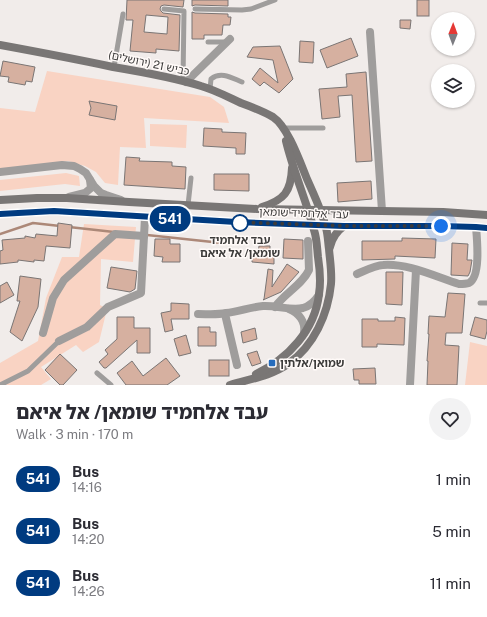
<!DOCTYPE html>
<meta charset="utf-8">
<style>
:root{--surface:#fff;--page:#f2f2f3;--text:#2b2b33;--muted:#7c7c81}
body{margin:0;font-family:"Public Sans","Noto Sans Hebrew",sans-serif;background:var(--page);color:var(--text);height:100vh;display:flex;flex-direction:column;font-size:15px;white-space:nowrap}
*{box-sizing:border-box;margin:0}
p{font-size:13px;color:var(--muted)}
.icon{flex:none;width:22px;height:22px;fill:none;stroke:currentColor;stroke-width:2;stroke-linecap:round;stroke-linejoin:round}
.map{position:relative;height:385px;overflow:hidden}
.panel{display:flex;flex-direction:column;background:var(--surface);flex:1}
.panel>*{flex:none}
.badge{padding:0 8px;border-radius:13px;font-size:14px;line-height:26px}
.needle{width:26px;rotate:1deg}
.tools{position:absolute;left:431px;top:12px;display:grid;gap:8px}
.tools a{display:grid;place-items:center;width:44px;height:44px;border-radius:50%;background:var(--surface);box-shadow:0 1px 3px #0004;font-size:20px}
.you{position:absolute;width:20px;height:20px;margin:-10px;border:3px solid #fff;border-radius:50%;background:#1a73e8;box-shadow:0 0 0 6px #1a73e833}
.map>.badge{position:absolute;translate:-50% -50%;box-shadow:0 0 0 2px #fff}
.round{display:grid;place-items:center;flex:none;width:42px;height:42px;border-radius:21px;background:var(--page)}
.summary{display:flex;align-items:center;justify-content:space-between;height:68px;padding:0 16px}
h1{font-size:19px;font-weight:800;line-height:30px}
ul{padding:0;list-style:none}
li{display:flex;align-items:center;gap:12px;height:52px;padding:0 16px}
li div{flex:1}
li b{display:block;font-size:15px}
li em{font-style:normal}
li .badge{min-width:44px;font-weight:700;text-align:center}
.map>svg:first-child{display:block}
.green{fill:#f9d3c3}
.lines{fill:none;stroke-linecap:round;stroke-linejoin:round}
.stream{stroke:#ac8878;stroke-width:2.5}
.building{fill:#d6b0a0;stroke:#7a7574;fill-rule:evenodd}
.service{stroke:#9f9d9c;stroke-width:5}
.minor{stroke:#9f9d9c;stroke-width:8}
.secondary{stroke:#797675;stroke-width:8}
.line-casing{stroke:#fff;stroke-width:9}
.line{stroke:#003b80;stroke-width:6}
.walk{stroke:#3c3b3a;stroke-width:4;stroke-dasharray:0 7.2}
.stop-dot{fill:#fff;stroke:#003b80;stroke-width:2}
.poi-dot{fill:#266cbc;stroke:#fffaf8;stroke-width:1.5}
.labels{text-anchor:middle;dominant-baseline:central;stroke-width:3;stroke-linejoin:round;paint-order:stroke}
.street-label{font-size:11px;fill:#3c3b3a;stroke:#fffaf8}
.stop-label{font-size:11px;font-weight:bold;fill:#3c3b3a;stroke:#fffaf8}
.poi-label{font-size:11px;font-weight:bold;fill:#3c3b3a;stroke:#fffaf8;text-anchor:start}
</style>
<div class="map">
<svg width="487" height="385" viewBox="0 0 487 385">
<rect width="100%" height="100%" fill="#f1ecea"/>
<g class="green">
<polygon points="47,71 210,97 224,107 229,123 144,118 146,148 120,147 118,185 105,183 96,172 85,166 68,161 0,169 0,108 35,112"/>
<polygon points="150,124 187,125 186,148 150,146"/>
<polygon points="66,173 79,176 80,186 65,184 0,191 0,180"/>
<polygon points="84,224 136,227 133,262 101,259 100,305 107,309 99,342 83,352 76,345 41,367 51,379 41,385 0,385 0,363 38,341 46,298 62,257 79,257"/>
<polygon points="470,342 487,346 487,385 465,385"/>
</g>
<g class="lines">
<g class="stream">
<polyline points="69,227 114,232"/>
<polyline points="0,234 33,223 60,226"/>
<polyline points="147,235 222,243"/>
</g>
</g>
<g class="building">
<path d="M127,0h57l-1,7 -19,-2 -3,1 -1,3 1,2 2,2 17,2 -1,36 -23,-2v4l-26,-2 3,-31h-7zM146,15l22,2 -1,17 -23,-2z"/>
<polygon points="192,0 228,0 228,6 195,5 192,6"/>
<rect x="417" y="0" width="12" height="16"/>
<polygon points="192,12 195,13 228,14 228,17 231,17 230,25 223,25 222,35 204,35 204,39 192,39"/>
<polygon points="400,20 411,20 410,29 400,28"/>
<polygon points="351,38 358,56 327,68 320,50"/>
<polygon points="300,41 314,42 313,63 299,62"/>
<polygon points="280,46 293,79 279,93 264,82 260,86 252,79 260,68 278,83 273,60 247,57 253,47"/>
<polygon points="3,61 35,67 32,82 26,81 25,85 8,82 9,77 0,76"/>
<polygon points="366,72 372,161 356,162 352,95 338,96 340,117 322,119 319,89 347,87 346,74"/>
<polygon points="89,101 117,106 115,120 89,115 91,108"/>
<polygon points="204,128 222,129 222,132 246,133 245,154 236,154 236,148 203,146"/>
<polygon points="126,157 140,158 139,161 172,162 172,166 186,167 185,189 124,185"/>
<polygon points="214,174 249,174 249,191 214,190"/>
<polygon points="371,181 372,199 338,202 337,183"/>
<polygon points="58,223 72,225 70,248 46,246 44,261 34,260 34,262 18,260 18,262 0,264 0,251 3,250 2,240 25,238 25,236 35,238 36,234 57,236"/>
<polygon points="402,238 436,239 435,258 395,256 395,259 362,260 362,241 402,241"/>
<polygon points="155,239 170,239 170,244 180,244 180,262 162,262 163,257 154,256"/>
<polygon points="284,239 303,240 303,259 283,258"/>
<polygon points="452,243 468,244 467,260 472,260 470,272 468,276 451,275"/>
<polygon points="259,246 270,246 270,252 274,255 274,264 252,262 252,254 258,254"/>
<polygon points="287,264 299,272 281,292 263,300 264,299 268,269 273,270 272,287"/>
<polygon points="111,267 137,271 135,289 130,292 107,288"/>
<polygon points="386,272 403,272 402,305 386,304"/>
<polygon points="20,276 41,279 38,307 22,341 10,332 20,301 17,301"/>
<polygon points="7,282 14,295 0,303 0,286"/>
<polygon points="448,293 465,294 462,333 446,333 445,345 459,346 457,385 427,385 428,361 427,361 429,334 428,334 429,316 445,317"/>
<polygon points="171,303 189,304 189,319 171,319 173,330 165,332 161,313 171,311"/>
<polygon points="117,317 134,317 134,328 150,328 150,353 137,353 137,340 106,368 104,368 99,362 108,354 105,350 117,339"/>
<polygon points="395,317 405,318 404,345 377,344 377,347 362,347 362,319 378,319 378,321 395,321"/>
<polygon points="475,317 487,320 487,331 485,339 470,335"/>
<polygon points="198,327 210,327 210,332 216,332 216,346 198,346"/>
<polygon points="255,328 257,339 243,343 241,332"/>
<polygon points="186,335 191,353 179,356 174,339"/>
<polygon points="257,351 261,363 252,366 247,354"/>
<polygon points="60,354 77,370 63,385 60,385 45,370"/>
<polygon points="166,358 180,376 167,385 126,385 117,373 132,361 143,376"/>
<rect x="209" y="360" width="20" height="16"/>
<polygon points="375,368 376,384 359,384 359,380 354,380 353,369"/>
</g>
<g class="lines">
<g class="service">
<polyline points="164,9 184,11 183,81"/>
<polyline points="195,9 242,10 251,9 275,0"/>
<polyline points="208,42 227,42"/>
<polyline points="114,67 123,14"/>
<path d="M210,89l1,-10c10,-8 21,-1 31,3"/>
<polyline points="283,128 323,128"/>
<polyline points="188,205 191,178"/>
<polyline points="480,303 487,303"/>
<polyline points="97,373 111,385"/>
<polyline points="0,385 28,371 59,341"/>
</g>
<g class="minor">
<polyline points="370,32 382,211"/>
<polyline points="186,82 230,39"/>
<polyline points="0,172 62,165 74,166 80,169 86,173 94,186 101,193 106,195 121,200"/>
<polyline points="69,197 85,193 91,188 90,180"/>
<path d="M357,274c7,-3 19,-9 26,-9 25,-2 53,12 76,19 4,0 7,0 10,-1 12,-6 8,-44 7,-56"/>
<path d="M275,307c10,-14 27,-22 34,-37l-1,-29"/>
<path d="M289,309c10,4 17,13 15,24"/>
<path d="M198,314c10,0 19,1 28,-1 12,-1 24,-6 37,-7 13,-1 27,5 40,2 7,-2 12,-7 16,-13"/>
<polyline points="225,314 237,365"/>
<polyline points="43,333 53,298 64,280 115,234 144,236"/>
<polyline points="59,341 87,327 108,307 141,293 145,217"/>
<polyline points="410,385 416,270"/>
</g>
<g class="secondary">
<path d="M0,45c38,7 75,14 113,22 30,5 59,10 88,19 14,4 27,11 40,17 11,4 22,8 32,14 15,10 27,45 34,62 7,16 15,32 19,49 2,7 2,14 3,21 1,12 3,23 2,35 -3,30 -17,62 -43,80 -17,12 -38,15 -58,21"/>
<polyline points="0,200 37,198 67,198 129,202 257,209 443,212 487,215"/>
<path d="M262,207c22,-7 29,-15 30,-39"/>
<polyline points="0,214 54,211 236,222 344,226 441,226 476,227 487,228"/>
<path d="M330,247c2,-9 7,-16 14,-21"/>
<path d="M256,374c32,-15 59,-44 63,-80 2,-12 1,-24 -1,-37 -1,-9 -1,-18 -4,-27 -2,-8 -5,-17 -8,-26 -7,-21 -15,-42 -20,-63"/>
</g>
</g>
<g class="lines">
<defs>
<polyline id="line" points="0,214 54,211 236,222 344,226 441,226 476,227 487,228"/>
</defs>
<use href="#line" class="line-casing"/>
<use href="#line" class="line"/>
<polyline class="walk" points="240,223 236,222 344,226 441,226"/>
</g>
<circle class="stop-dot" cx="240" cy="223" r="8"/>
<rect class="poi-dot" x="268" y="359" width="8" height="8" rx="2"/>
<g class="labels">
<g class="street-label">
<text transform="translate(149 63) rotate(12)">כביש 21 (ירושלים)</text>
<text transform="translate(304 213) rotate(2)">עבד אלחמיד שומאן</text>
</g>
<g class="stop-label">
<text x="240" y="240">עבד אלחמיד<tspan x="240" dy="13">שומאן/ אל איאם</tspan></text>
</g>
<g class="poi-label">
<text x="280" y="363">שמואן/אלתין</text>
</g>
</g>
</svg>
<div class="tools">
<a><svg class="needle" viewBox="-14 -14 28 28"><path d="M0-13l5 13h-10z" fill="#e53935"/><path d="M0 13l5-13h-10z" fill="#7c7c81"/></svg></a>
<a><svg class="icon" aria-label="layers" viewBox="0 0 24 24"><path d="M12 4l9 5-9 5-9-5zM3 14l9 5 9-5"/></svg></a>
</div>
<div class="you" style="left:441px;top:226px"></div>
<b class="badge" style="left:170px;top:219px;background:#003b80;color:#fff">541</b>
</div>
<section class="panel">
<div class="summary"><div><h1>עבד אלחמיד שומאן/ אל איאם</h1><p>Walk · 3 min · 170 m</p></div><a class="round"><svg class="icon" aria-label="heart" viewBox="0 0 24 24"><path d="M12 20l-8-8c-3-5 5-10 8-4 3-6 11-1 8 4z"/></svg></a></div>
<ul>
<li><span class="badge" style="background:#003b80;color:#fff">541</span><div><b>Bus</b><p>14:16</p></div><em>1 min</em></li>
<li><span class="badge" style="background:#003b80;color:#fff">541</span><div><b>Bus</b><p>14:20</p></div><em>5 min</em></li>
<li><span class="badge" style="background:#003b80;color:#fff">541</span><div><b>Bus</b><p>14:26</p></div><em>11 min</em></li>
</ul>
</section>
